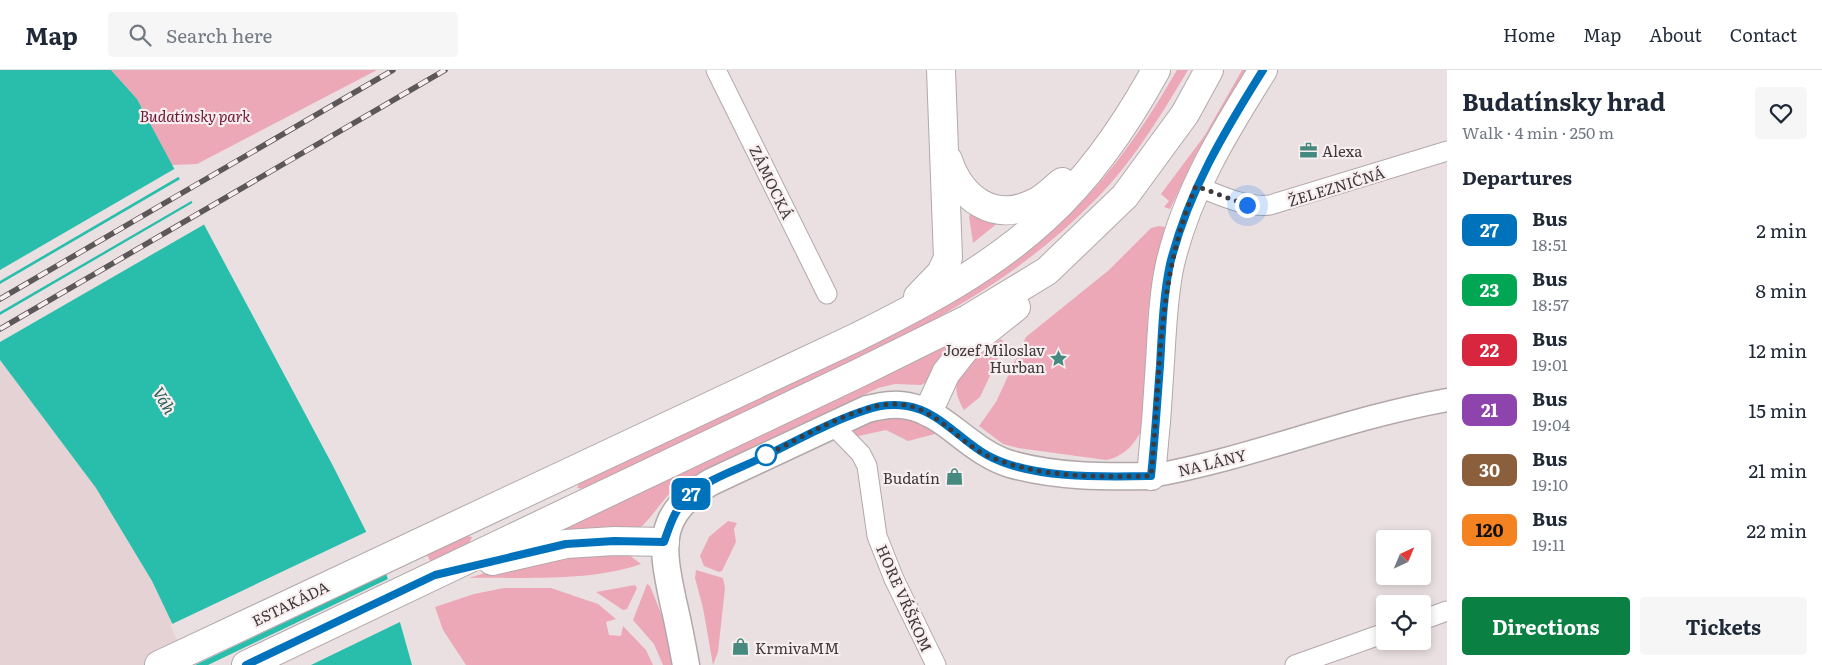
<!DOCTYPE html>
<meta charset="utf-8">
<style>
:root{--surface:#fff;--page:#f6f6f7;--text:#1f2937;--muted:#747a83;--line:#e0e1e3;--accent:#0b8043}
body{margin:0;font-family:Literata,serif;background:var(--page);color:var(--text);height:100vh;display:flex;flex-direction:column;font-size:19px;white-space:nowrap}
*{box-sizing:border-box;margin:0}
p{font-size:16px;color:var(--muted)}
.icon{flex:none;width:28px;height:28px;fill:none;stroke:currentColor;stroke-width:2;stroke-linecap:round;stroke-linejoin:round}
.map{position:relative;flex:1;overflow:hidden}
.details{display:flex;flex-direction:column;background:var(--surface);width:375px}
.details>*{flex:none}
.badge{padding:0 10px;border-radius:8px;font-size:18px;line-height:32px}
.needle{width:32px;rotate:44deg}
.controls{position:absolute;left:1376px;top:460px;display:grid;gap:10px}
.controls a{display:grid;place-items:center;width:55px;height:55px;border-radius:5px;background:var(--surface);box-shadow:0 2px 8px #0003;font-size:25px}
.you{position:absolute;width:25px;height:25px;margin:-12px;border:4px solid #fff;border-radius:50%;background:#1a73e8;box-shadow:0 0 0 8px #1a73e833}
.map>.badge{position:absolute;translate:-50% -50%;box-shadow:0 0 0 2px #fff}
h2{padding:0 15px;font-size:19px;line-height:45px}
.round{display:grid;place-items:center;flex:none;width:52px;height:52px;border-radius:5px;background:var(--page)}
.overview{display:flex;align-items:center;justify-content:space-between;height:85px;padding:0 15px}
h1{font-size:24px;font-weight:700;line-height:38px}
.cta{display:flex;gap:10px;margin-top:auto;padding:10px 15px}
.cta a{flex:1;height:58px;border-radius:5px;background:var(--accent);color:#fff;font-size:20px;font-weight:700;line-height:58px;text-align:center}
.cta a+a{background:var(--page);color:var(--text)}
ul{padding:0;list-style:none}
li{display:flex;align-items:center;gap:15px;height:60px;padding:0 15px}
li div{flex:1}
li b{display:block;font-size:19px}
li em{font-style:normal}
li .badge{min-width:55px;font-weight:700;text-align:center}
header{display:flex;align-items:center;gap:30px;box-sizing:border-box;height:70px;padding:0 25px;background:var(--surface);border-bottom:1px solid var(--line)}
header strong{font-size:24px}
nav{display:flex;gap:28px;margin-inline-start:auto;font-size:18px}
.search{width:350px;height:45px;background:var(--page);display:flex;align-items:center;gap:12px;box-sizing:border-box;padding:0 18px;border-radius:5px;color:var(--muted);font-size:19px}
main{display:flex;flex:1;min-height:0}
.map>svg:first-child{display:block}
.built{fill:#e5d2d5}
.green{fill:#eda8b7}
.water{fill:#28beab}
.pier{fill:#eae0e2}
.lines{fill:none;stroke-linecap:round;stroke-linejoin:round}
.minor-casing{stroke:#b2a8aa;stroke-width:21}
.tertiary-casing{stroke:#b2a8aa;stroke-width:25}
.secondary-casing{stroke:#b2a8aa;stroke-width:29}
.primary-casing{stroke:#b2a8aa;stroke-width:30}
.minor{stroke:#fff;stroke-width:19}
.tertiary{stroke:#fff;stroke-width:22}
.secondary{stroke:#fff;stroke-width:26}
.primary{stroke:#fff;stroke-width:28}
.rail-casing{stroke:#5c5758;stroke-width:5.5}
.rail{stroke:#f8edef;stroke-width:4;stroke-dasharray:11;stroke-linecap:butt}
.line-casing{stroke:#fff;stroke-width:11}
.line{stroke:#0072bc;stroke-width:8}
.walk{stroke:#3e3a3b;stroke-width:5;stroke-dasharray:0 9}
.stop-dot{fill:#fff;stroke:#0072bc;stroke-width:2.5}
.labels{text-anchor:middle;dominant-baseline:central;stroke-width:4.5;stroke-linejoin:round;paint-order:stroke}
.park-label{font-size:15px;font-style:italic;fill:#6c1534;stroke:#f8edef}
.poi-label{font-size:15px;fill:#3e3a3b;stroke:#f8edef;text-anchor:start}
.street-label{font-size:15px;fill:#3e3a3b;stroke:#f8edef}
.water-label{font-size:16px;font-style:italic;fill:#265e55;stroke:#f8edef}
</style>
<header>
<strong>Map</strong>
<div class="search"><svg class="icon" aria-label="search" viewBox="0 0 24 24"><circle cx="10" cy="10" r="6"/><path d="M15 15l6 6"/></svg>Search here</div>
<nav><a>Home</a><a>Map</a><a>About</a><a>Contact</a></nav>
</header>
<main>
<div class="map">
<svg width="1447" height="595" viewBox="0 0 1447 595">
<rect width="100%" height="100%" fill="#eae0e2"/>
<polygon class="built" points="0,290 96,418 152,511 192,595 0,595"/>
<g class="green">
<polygon points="111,0 377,0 197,94 172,95 137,29"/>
<path d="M1177,0h11c-27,45 -55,92 -92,129 -88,90 -184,134 -295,187 -72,34 -143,69 -215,103l-9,-1 4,-8 421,-210c31,-25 62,-49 89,-78 34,-37 61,-79 86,-122z"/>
<polygon points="1242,0 1249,0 1197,82 1170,139 1164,137 1169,131 1161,124 1205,65"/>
<polygon points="973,142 999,152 973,173 969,146"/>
<path d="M1159,156l6,1 -17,85 -5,115c-8,17 -18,29 -37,33l-88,-12 -15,-4 -24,-18 17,-24 30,-65 83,-67 42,-42z"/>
<path d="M961,266l-34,46 -6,3 -26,-1 -17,4 -192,93c-22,13 -28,30 -46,47l-83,6 -1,-3z"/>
<path d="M1001,269l4,5 -25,53 -16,13c-16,-26 -4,-39 12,-61l5,5z"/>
<polygon points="872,348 908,348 935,361 935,364 908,371 886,360 854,367 848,360"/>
<polygon points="728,451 737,453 734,459 736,472 722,501 719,502 704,496 700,486 709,467"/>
<polygon points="462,465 472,467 468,475 431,493 426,482"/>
<path d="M625,482l16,12c-51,18 -117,13 -172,14l54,-17z"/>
<polygon points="696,500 723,508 725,518 718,582 713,595 703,538 695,508"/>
<polygon points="647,514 650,516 666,556 676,595 663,595 654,574 633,550"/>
<polygon points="635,515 637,518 627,539 623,540 596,522"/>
<polygon points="504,518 551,518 598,534 616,549 606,552 609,565 621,566 623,556 646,580 653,595 466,595 443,560 435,537 474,524"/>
</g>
<polygon class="water" points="0,0 111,0 137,29 333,396 385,499 412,595 192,595 152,511 96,418 0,290"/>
<g class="pier">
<polygon points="176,98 180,106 0,211 0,200"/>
<polygon points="182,108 193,130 0,242 0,214"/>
<polygon points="194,132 205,154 0,272 0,245"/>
<polygon points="368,461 388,503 195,595 189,595 170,555"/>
<polygon points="390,508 402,551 311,595 208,595"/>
</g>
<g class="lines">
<defs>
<g id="minor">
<polyline points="716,0 827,224"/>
<path d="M1196,116c24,9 49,22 74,19l177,-54"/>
<polyline points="832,354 861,384 867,396 877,466 894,509 936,595"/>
<polyline points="1422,550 1447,541"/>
<polyline points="1295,595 1385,563"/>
</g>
<path id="tertiary" d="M1151,406c101,-18 195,-58 296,-76"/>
<path id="secondary" d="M686,595c-4,-22 -8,-43 -13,-64 -12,-56 -17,-87 38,-119l156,-73c14,-3 27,-6 41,-3 38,7 62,46 102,58 46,13 94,13 141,12"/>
<g id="primary">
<path d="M948,90c13,39 46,63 86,43 10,-4 19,-14 28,-21"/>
<polyline points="918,227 941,203 948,188 941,0"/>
<polyline points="928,342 946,303 968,275 1016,237"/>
<path d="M1151,406c4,-38 7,-76 9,-114 2,-32 3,-66 10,-98 17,-72 54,-132 93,-194"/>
<polyline points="492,491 566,474 614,471 665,472"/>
<path d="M159,595l698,-328c66,-33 133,-68 188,-119 45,-41 82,-95 111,-148"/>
<polyline points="246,595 859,303 968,249 1047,201 1125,126 1185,44 1209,0"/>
</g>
</defs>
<use href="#minor" class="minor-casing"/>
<use href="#tertiary" class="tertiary-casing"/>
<use href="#secondary" class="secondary-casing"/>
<use href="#primary" class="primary-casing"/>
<use href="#minor" class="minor"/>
<use href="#tertiary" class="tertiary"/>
<use href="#secondary" class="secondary"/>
<use href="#primary" class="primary"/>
<defs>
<g id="rail">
<polyline points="0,229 393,0"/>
<polyline points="0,259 445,0"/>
</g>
</defs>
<use href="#rail" class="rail-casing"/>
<use href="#rail" class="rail"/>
</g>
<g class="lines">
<defs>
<path id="line" d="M246,595l189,-90 131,-31 48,-3 50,1c6,-17 11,-34 25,-46 19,-17 47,-26 70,-37 35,-17 70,-37 107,-49 13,-5 28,-6 41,-4 32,5 53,34 80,49 43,24 115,22 164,21 4,-37 6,-73 9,-110 2,-34 3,-69 10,-102 18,-72 54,-132 93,-194"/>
</defs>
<use href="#line" class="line-casing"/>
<use href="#line" class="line"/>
<path class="walk" d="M766,385l-6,3c34,-16 95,-53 132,-54 42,-1 63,37 98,53 50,21 108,20 161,19 10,-100 5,-196 45,-290l51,19"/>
</g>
<defs>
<symbol id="office-bare" viewBox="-9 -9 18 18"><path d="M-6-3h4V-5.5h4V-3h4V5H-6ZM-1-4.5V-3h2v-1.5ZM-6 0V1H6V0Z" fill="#468a7f" stroke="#f8edef" stroke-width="2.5" paint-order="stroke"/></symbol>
<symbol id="sight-bare" viewBox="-9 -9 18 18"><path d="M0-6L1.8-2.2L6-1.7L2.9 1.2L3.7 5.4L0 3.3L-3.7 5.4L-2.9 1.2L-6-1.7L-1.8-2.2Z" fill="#468a7f" stroke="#f8edef" stroke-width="2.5" paint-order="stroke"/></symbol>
<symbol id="shop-bare" viewBox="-9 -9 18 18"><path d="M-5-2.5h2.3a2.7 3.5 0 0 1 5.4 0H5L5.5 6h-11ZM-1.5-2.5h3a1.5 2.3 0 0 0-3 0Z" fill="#468a7f" stroke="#f8edef" stroke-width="2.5" paint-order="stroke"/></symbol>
</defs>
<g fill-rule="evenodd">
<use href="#office-bare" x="1296" y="68" width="25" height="25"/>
<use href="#sight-bare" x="1046" y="276" width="25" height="25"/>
<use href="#shop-bare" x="942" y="394" width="25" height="25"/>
<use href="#shop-bare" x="728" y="564" width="25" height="25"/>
</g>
<circle class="stop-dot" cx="766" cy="385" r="10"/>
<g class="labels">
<g class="park-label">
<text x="195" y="45">Budatínsky park</text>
</g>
<g class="poi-label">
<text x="1322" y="80">Alexa</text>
<text x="1045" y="279" text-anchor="end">Jozef Miloslav<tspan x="1045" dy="17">Hurban</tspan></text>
<text x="940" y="407" text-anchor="end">Budatín</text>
<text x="755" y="577">KrmivaMM</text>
</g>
<g class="street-label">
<text transform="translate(772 112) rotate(64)">ZÁMOCKÁ</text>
<text transform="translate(1336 116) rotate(-17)">ŽELEZNIČNÁ</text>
<text transform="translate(1212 392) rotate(-14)">NA LÁNY</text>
<text transform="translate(905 528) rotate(66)">HORE VŔŠKOM</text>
<text transform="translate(290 533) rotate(-26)">ESTAKÁDA</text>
</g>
<g class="water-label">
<text transform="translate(165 330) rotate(60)">Váh</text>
</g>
</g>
</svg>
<div class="controls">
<a><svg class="needle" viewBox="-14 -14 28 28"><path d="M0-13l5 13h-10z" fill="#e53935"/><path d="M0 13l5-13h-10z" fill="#747a83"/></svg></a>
<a><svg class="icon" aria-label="locate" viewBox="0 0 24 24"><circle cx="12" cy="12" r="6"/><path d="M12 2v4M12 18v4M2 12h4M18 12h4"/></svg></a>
</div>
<div class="you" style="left:1247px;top:135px"></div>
<b class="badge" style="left:691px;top:424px;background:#0072bc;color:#fff">27</b>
</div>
<section class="details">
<div class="overview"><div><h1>Budatínsky hrad</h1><p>Walk · 4 min · 250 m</p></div><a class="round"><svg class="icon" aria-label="heart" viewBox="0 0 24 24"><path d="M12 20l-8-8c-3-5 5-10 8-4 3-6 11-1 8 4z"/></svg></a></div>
<h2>Departures</h2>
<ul>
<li><span class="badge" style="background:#0072bc;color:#fff">27</span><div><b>Bus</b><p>18:51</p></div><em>2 min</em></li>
<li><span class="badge" style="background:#00a651;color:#fff">23</span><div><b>Bus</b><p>18:57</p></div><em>8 min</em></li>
<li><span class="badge" style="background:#d7263d;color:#fff">22</span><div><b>Bus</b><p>19:01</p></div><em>12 min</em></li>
<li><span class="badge" style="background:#8e44ad;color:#fff">21</span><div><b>Bus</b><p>19:04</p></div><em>15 min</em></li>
<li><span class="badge" style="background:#8b5e3c;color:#fff">30</span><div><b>Bus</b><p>19:10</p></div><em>21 min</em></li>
<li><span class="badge" style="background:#f58220;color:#111">120</span><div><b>Bus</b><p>19:11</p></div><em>22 min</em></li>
</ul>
<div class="cta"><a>Directions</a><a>Tickets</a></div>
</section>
</main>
